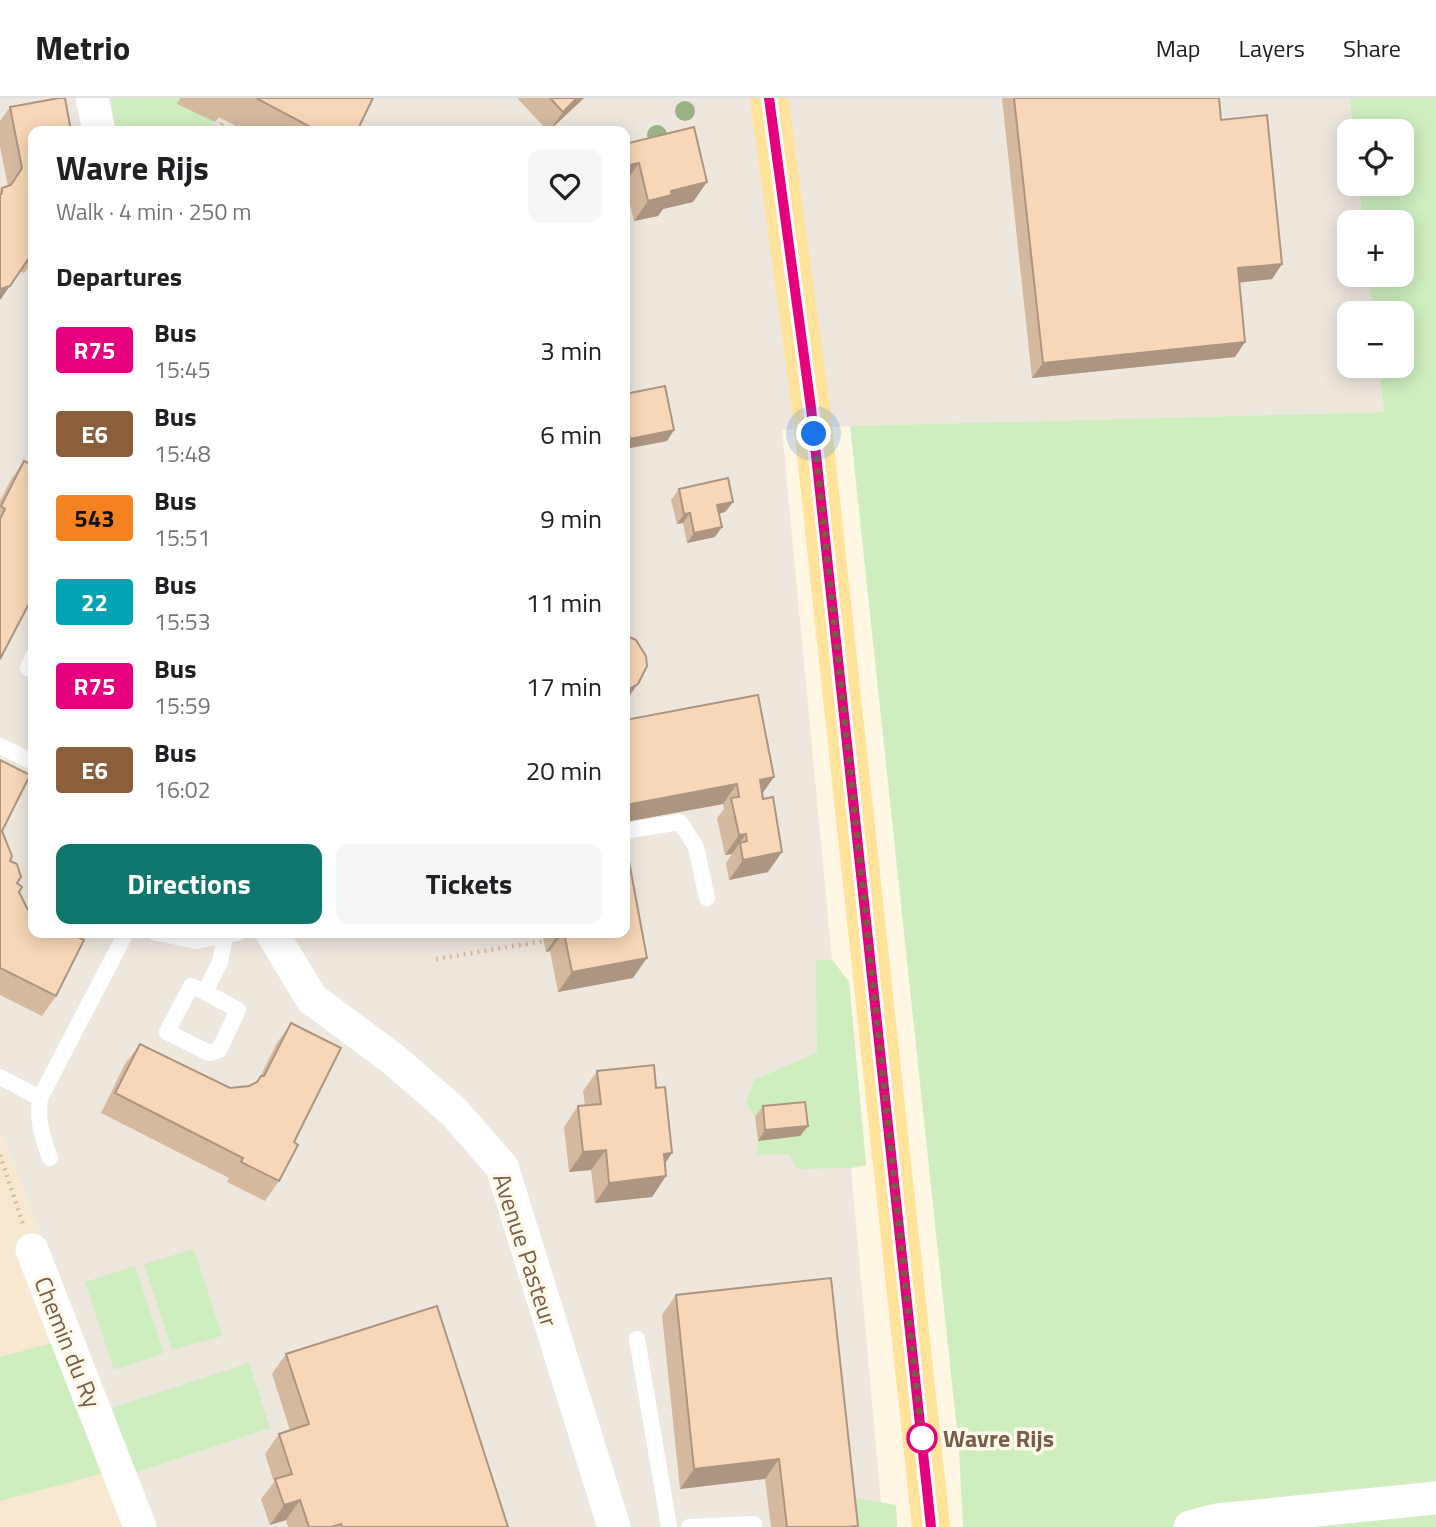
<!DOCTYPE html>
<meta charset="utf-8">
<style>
:root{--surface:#fff;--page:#f6f6f6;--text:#202124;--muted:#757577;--line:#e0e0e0;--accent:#0f766e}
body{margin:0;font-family:"Titillium Web",sans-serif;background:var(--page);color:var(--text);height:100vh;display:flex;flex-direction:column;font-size:26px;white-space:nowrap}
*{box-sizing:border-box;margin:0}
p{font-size:23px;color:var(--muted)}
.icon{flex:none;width:38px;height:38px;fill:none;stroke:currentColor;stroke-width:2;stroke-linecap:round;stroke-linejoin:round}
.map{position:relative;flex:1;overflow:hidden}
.side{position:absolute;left:28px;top:28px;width:602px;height:812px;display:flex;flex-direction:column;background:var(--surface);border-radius:14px;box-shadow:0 4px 18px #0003}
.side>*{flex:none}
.badge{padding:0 14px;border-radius:5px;font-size:24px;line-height:46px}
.controls{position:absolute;left:1337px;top:21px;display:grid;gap:14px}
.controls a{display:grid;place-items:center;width:77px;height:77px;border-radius:14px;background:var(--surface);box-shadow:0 4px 18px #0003;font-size:35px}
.you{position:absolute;width:35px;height:35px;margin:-18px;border:5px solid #fff;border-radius:50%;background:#1a73e8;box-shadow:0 0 0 10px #1a73e833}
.map>.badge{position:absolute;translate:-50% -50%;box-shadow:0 0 0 4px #fff}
h2{padding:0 28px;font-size:26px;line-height:63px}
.round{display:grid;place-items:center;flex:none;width:74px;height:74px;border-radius:14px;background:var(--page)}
.summary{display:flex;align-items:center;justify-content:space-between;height:119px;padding:0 28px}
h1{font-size:33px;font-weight:700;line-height:52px}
.primary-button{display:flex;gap:14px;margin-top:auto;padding:14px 28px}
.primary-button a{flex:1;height:80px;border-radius:14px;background:var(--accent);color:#fff;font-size:28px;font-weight:700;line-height:80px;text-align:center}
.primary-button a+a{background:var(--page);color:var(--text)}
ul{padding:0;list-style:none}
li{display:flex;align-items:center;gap:21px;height:84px;padding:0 28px}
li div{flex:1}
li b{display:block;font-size:26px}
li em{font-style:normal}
li .badge{min-width:77px;font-weight:700;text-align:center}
header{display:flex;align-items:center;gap:42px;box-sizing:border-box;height:98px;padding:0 35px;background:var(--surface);border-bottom:2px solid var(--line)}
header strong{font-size:33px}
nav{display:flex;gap:38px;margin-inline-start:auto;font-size:24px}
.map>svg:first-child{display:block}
.residential{fill:#f7e9d1}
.industrial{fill:#eee7de;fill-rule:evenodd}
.green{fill:#ceeec0}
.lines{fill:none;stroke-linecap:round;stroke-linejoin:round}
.path{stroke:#dcba9a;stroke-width:4.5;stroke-dasharray:2 5;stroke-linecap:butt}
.lane{stroke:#fff;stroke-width:16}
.street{stroke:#fff;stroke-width:33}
.primary{stroke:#ffe39a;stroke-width:38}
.tree{fill:#9ab286}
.wall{fill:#d4b99e}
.shaded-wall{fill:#ad9681}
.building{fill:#f7d7b8;stroke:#ad9681;stroke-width:2}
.line-casing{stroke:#fff;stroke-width:16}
.line{stroke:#e6007e;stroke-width:10}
.walk{stroke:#7a5d46;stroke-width:7;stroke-dasharray:0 12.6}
.stop-dot{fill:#fff;stroke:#e6007e;stroke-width:3.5}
.labels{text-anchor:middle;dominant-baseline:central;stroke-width:7;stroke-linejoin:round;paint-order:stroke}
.street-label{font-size:24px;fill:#7a5d46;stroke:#fff9ec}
.stop-label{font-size:24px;font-weight:bold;fill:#7a5d46;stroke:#fff9ec;text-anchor:start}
</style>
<header>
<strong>Metrio</strong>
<nav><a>Map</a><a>Layers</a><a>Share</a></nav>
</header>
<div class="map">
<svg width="1436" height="1429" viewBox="0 0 1436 1429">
<rect width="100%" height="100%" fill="#fff6e3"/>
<polygon class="residential" points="0,1039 4,1040 147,1429 0,1429"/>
<path class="industrial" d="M0,0h1350l3,33h-4v53h10l4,38h-14v53h20l4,38h-24v53h30l5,46 -534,14 -68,4 50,529 17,23 17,183 -15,3 30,334 15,3 1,22h-750l-143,-389 -4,-1zM33,33h592v802h-592z"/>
<g class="green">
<polygon points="111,0 180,0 178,6 215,24 211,32 197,28 183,28 183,33 115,33"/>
<polygon points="1350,0 1436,0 1436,1429 963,1429 959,1351 850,328 1384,314 1379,268 1402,268 1402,215 1373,215 1369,177 1402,177 1402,124 1363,124 1359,86 1402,86 1402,33 1353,33"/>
<polygon points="816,862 832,862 849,884 866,1067 851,1070 797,1071 789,1056 757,1057 758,1043 800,1038 755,1019 746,1005 754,982 817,955"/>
<polygon points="194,1151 222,1238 172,1252 144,1166"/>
<polygon points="135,1168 164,1255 114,1272 85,1184"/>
<polygon points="56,1244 104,1375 0,1403 0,1259"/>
<polygon points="249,1265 270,1330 134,1375 112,1310"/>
<polygon points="838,1397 896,1407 897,1429 842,1429"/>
</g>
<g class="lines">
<g class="path">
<polyline points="218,33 224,22"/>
<polyline points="436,861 544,843"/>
<polyline points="0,1057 23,1126"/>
</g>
<g class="lane">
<polyline points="33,558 28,570 33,572"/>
<polyline points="0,648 33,664"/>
<polyline points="625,733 680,724 696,749 707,800"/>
<polyline points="156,835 196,843 238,835"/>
<polyline points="205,894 191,888 167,934 209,955 219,952 238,912 205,894 220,864 225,838"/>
<polyline points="0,979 40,1000"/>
<path d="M50,1060c-8,-21 -13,-38 -10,-60l86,-165"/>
<polyline points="637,1241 669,1429"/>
<polyline points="689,1429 754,1426"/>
</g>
<g class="street">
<polyline points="92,0 99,33"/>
<polyline points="272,835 312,901 393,961 454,1014 502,1069 614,1429"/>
<polyline points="32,1152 140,1429"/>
<polyline points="1190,1429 1217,1422 1436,1400"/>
</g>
<polyline class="primary" points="769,0 811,310 931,1429"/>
</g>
<g class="tree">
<circle cx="685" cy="13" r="10"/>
<circle cx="657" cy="37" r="10"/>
</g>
<g class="wall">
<polygon points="180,0 373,0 357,33 245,33 219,19 215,24 177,6"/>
<polygon points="517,0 584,0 549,33 548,33"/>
<polygon points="1002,0 1219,0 1221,22 1282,166 1272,181 1239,184 1235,259 1032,280"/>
<polygon points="10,9 33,33 33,163 24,175 20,173 0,202 0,92 2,90 8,88 0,49 0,23"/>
<polygon points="625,46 693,104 663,111 658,118 634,123 625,85"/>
<polygon points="625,296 674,332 667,343 625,351"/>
<polygon points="24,363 0,561 0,403 10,383"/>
<polygon points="679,391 733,404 725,414 719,416 715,439 687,445 683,425 677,426 671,402"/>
<polygon points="625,622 762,696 768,774 729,782 726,765 732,756 725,757 717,720 724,711 723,706 625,724"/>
<polygon points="0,662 2,733 19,794 28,812 56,898 42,918 0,897"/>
<polygon points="542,835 625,835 633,880 558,894 550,853 546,854"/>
<polygon points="291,925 294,1044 279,1083 265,1103 227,1084 229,1080 101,1015 125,966 140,946 230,990 249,988 256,985 258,983 277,945"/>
<polygon points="597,973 656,990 672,1055 665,1066 666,1078 652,1099 595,1105 591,1072 569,1074 564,1029 578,1008 585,1008 583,993"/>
<polygon points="763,1008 808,1028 800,1038 758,1043 755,1019"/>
<polygon points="676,1197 858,1428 857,1429 771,1429 765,1381 680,1391 662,1217"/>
<polygon points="286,1256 508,1429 288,1429 286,1422 270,1427 261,1401 274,1384 265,1356 279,1336 290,1332 272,1276"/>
</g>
<g class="shaded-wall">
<polygon points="577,0 584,0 549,33 563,14"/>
<polygon points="639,65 625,85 625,68"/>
<polygon points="707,84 693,104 663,111 658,118 634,123 648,103 671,93"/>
<polygon points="1282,166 1272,181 1227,186 1238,170"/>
<polygon points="10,188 0,202 0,191"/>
<polygon points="1245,244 1235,259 1032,280 1043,265"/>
<polygon points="674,332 667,343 625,351 625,349 630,341"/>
<polygon points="733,404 725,414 710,418 717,407"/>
<polygon points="690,415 683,425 677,426 684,416"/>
<polygon points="722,429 715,439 687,445 694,435"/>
<polygon points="638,586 627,601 625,602 625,592"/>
<polygon points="774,679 760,699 760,682"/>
<polygon points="737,686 723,706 625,724 625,709 626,707"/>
<polygon points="746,736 732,756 725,757 739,737"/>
<polygon points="782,754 768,774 729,782 743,762"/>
<polygon points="559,835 563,835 550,853 546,854"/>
<polygon points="647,860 633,880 558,894 572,874"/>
<polygon points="808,1028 800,1038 758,1043 765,1032"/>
<polygon points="606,1052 591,1072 569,1074 583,1054"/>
<polygon points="672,1055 658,1075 664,1056"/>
<polygon points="666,1078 652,1099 595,1105 609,1085"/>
<polygon points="779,1361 765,1381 680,1391 694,1371"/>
<polygon points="300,1402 286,1422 270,1427 284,1407"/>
</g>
<g class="building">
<polygon points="59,0 65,0 71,33 33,33 33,154 10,188 0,191 0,97 2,95 2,90 11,87 22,70 10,9"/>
<polygon points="256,0 373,0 357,33 318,33"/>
<polygon points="550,0 577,0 563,14"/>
<polygon points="1014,0 1219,0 1221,22 1267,17 1282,166 1238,170 1245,244 1043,265"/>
<polygon points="694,29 707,84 671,93 672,97 648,103 639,65 625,68 625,46"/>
<polygon points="665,288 674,332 630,341 625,315 625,296"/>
<polygon points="24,363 33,367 33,498 0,561 0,421 5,411 1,408"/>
<polygon points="728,380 733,404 717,407 722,429 694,435 690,415 684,416 679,391"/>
<polygon points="625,537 636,542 646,558 647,568 638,586 629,591 625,592"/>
<polygon points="758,597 774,679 760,682 763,701 773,699 782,754 743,762 740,745 747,743 746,736 739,737 731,700 739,699 737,686 626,707 625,699 625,622"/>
<polygon points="0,662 30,677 2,733 12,758 10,763 17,766 21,779 17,785 22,789 19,794 28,812 33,815 33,835 71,835 84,842 56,898 0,870"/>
<polygon points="628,758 647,860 572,874 564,835 625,835 625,759"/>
<polygon points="291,925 341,950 294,1044 298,1047 279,1083 241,1064 243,1060 115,995 140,946 230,990 249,988 257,984 261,978 264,978"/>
<polygon points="654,967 656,990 665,989 672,1055 664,1056 666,1078 609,1085 606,1052 583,1054 578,1008 601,1006 597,973"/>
<polygon points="805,1004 808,1028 765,1032 763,1008"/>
<polygon points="831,1180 858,1428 846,1429 787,1429 779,1361 694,1371 676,1197"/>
<polygon points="437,1208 508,1429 342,1429 341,1426 331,1429 309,1429 300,1402 284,1407 275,1381 292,1376 279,1336 309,1326 286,1256"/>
</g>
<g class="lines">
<defs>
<polyline id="line" points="769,0 811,310 931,1429"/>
</defs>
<use href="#line" class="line-casing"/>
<use href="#line" class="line"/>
<polyline class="walk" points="814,336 923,1350 922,1340"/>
</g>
<circle class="stop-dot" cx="922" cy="1340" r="14"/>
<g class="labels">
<g class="street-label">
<text transform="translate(526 1152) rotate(72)">Avenue Pasteur</text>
<text transform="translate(68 1244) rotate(68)">Chemin du Ry</text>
</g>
<g class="stop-label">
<text x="943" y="1340">Wavre Rijs</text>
</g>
</g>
</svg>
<div class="controls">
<a><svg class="icon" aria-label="locate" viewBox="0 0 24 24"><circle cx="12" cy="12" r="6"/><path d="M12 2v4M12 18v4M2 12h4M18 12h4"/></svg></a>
<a>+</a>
<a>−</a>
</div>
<div class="you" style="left:814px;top:336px"></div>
<section class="side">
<div class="summary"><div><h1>Wavre Rijs</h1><p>Walk · 4 min · 250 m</p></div><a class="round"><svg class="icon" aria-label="heart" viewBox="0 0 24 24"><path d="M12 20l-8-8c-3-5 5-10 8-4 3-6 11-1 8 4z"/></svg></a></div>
<h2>Departures</h2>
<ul>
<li><span class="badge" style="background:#e6007e;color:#fff">R75</span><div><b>Bus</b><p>15:45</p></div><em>3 min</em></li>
<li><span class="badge" style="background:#8b5e3c;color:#fff">E6</span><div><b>Bus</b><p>15:48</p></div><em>6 min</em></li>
<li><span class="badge" style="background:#f58220;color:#111">543</span><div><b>Bus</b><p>15:51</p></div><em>9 min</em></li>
<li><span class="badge" style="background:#00a3b4;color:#fff">22</span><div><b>Bus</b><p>15:53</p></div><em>11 min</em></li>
<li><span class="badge" style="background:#e6007e;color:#fff">R75</span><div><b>Bus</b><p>15:59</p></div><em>17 min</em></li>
<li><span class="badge" style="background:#8b5e3c;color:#fff">E6</span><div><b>Bus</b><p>16:02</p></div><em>20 min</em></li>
</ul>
<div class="primary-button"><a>Directions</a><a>Tickets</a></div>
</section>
</div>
